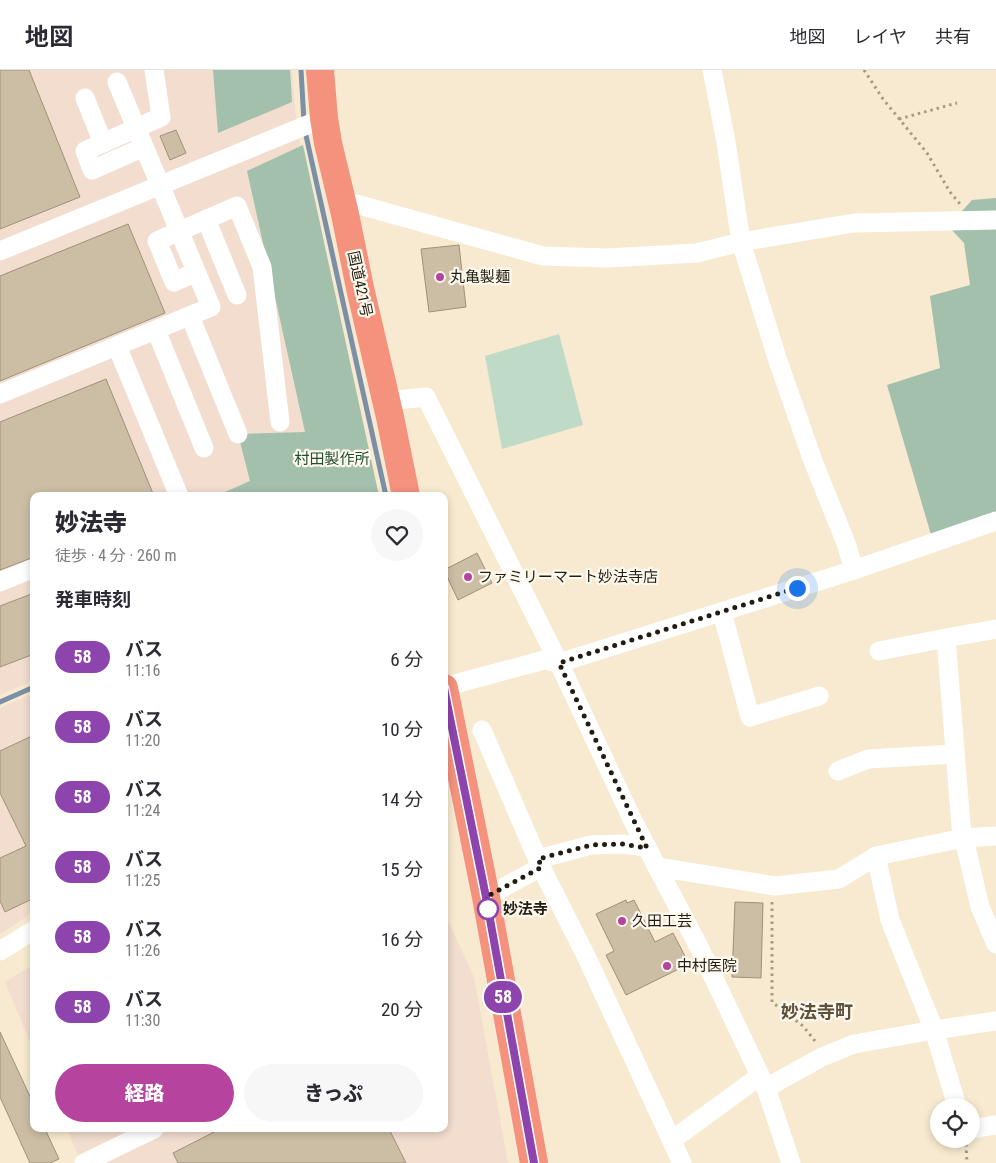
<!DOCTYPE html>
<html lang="ja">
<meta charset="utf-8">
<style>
:root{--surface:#fff;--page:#f7f7f7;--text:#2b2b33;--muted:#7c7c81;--line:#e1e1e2;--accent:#b6449e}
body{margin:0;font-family:"Roboto Condensed","Noto Sans JP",sans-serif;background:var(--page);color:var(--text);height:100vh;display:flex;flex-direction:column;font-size:19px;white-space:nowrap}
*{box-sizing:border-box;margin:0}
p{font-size:16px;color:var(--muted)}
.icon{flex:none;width:28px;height:28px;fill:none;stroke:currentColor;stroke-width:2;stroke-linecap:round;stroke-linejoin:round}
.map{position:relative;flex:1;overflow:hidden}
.drawer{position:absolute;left:30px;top:422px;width:418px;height:640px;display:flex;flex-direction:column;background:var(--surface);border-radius:10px;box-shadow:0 2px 8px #0003}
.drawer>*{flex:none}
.badge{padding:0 10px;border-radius:16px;font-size:18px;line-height:32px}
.fabs{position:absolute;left:930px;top:1028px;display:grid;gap:10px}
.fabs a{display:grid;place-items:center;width:50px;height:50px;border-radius:50%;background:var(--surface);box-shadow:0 2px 8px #0003;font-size:25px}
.you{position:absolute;width:25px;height:25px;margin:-12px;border:4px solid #fff;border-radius:50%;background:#1a73e8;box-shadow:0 0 0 8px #1a73e833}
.map>.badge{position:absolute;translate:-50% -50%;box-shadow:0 0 0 2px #fff}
h2{padding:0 25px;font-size:19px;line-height:45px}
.round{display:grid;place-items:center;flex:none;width:52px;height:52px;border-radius:26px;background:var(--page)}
.summary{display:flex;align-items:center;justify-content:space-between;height:85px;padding:0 25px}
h1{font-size:24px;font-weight:800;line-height:38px}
.cta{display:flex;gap:10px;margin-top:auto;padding:10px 25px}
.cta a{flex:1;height:58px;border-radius:30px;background:var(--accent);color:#fff;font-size:20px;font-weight:800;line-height:58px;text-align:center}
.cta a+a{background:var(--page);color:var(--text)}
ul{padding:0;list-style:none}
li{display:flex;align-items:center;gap:15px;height:70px;padding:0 25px}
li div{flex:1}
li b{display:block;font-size:19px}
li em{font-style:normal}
li .badge{min-width:55px;font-weight:700;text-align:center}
header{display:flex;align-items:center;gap:30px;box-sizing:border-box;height:70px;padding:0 25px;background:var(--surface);border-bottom:1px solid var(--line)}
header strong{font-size:24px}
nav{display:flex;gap:28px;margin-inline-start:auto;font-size:18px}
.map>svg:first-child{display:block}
.industrial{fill:#f2ddcf}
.green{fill:#bfdbc7}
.forest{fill:#a3c0ac}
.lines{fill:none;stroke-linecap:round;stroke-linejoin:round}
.stream{stroke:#7b8fa6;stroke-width:5}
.building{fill:#ccbea5;stroke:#9e9179}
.path{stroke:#a69b88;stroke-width:3;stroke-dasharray:2.5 4;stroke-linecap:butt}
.minor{stroke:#fff;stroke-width:19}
.highway{stroke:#f4927e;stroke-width:28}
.line-casing{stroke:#fff;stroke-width:11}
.line{stroke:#8e44ad;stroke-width:8}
.walk{stroke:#221d13;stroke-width:5;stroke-dasharray:0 9}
.poi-dot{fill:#b6449e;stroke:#fef8ee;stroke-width:2}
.stop-dot{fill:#fff;stroke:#8e44ad;stroke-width:2.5}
.labels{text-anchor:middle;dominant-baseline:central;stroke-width:4.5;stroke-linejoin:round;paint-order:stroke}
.poi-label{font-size:15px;fill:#221d13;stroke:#fef8ee;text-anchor:start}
.street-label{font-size:15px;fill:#221d13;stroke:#fef8ee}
.park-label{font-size:15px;fill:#1f4f33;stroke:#fef8ee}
.stop-label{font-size:15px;font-weight:bold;fill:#221d13;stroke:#fef8ee;text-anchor:start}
.quarter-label{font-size:18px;font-weight:bold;fill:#5d513a;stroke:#fef8ee}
</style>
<header>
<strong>地図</strong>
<nav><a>地図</a><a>レイヤ</a><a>共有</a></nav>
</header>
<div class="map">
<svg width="996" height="1093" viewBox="0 0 996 1093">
<rect width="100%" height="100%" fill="#f8ead0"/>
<g class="industrial">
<polygon points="0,0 292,0 297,59 379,426 34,426 34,610 0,625"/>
<polygon points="34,623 34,842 0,864 0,638"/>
<polygon points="444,842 474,907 508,1093 81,1093 67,1059 444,1059"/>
<polygon points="34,894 34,981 5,912"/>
</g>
<polygon class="green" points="559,264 583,355 502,379 485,286"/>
<g class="forest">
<polygon points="213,0 290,0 292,32 218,63"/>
<polygon points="303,75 379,426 216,426 250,411 238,364 305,362 247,101"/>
<polygon points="996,128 996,150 954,150 972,130"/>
<polygon points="996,154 996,447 932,468 887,315 940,298 930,226 970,215 964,173 949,157"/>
</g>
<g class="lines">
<g class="stream">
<polyline points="301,0 304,52"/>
<polyline points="305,61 386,426"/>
<polyline points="0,632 34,617"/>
</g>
</g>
<g class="building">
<polygon points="0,0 29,0 80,127 0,159"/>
<polygon points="176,60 186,83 170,90 160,66"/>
<polygon points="128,154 165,243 0,311 0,206"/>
<polygon points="459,175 466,237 429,242 421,179"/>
<polygon points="106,309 154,426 34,426 34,487 0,500 0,352"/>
<polygon points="477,483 492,513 458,530 444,500"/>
<polygon points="34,523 34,584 0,597 0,536"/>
<polygon points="34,665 34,828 5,842 0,831 0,788 26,776 0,723 0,681"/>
<polygon points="626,830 627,833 634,830 655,872 673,863 689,894 626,925 606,885 614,881 596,844"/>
<polygon points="735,832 763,833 761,908 732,907"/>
<polygon points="0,962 34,1035 34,1059 45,1059 59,1089 50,1093 30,1093 0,1027"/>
<polygon points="220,1059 389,1059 406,1093 178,1093 173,1083"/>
</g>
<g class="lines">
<g class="path">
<polyline points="864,0 883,29 927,83 950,122 960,134"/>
<polyline points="899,49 957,33"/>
<polyline points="772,832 772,932 803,956 815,971"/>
<polyline points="966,1074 967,1093"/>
</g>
<g class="minor">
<polyline points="712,0 726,72 741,172 778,291 813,391 846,473 854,500"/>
<polyline points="85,28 103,73"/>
<polyline points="144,77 92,100 85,81 161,47 154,0"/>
<polyline points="345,144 356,134 543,186 607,188 697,183 741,172 854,153 996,150"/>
<polyline points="206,149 237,225"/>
<polyline points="0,181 324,48"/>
<polyline points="196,202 174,212 157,171 237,136 262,197 280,352"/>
<polyline points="190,246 238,364"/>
<polyline points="156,260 204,378"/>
<polyline points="117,276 179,426"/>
<polyline points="0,324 211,237 117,12"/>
<polyline points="386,331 426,327 559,593 633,751 699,877 766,1018 791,1093"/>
<polyline points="0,512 34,498"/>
<polyline points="722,542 750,647 819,626"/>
<polyline points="996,559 946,568 961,756 980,837 996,874"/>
<polyline points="879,581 946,568"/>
<polyline points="444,617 544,590 559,593 854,500 996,451"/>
<polyline points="482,660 541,797 587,888 682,1093"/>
<polyline points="838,701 868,689 955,684"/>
<polyline points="876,786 890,850 934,960 957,1036"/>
<polyline points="538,789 591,775 623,774 647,777"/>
<polyline points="657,797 775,816 839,809 876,786 964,768 996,766"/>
<polyline points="486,827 541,797"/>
<polyline points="0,881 34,860"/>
<polyline points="766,1018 822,987 854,974 934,960 996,951"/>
<polyline points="971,1059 996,1055"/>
<polyline points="672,1070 760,1006"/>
<polyline points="84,1093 154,1059"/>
</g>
<g class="highway">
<polyline points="320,0 324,48 328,73 345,144 360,218 390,347 406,426"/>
<polyline points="444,618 486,827 534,1093"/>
</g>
</g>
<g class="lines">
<defs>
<polyline id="line" points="444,618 486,827 534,1093"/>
</defs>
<use href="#line" class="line-casing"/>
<use href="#line" class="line"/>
<polyline class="walk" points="488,839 486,827 542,797 538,789 591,775 623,774 647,778 559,593 797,518"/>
</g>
<g class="poi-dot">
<circle cx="440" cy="207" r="5"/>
<circle cx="468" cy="507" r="5"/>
<circle cx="622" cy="851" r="5"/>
<circle cx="667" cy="896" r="5"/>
</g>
<circle class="stop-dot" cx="488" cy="839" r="10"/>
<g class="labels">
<g class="poi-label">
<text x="450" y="207">丸亀製麺</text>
<text x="478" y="507">ファミリーマート妙法寺店</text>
<text x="632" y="851">久田工芸</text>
<text x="677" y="896">中村医院</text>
</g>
<g class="street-label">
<text transform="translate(360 214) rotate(78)">国道421号</text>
</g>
<g class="park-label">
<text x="332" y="389">村田製作所</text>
</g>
<g class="stop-label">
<text x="503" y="839">妙法寺</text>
</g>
<g class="quarter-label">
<text x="817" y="941">妙法寺町</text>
</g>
</g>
</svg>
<div class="fabs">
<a><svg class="icon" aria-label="locate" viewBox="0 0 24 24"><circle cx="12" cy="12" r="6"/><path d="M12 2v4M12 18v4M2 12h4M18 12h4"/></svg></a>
</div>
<div class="you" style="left:797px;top:518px"></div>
<b class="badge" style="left:503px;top:927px;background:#8e44ad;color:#fff">58</b>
<section class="drawer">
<div class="summary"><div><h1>妙法寺</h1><p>徒歩 · 4 分 · 260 m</p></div><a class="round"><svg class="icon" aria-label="heart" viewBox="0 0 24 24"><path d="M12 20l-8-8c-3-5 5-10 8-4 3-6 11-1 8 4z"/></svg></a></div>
<h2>発車時刻</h2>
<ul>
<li><span class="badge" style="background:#8e44ad;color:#fff">58</span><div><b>バス</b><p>11:16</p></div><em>6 分</em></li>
<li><span class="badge" style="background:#8e44ad;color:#fff">58</span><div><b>バス</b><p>11:20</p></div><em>10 分</em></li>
<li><span class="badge" style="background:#8e44ad;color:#fff">58</span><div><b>バス</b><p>11:24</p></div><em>14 分</em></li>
<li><span class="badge" style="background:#8e44ad;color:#fff">58</span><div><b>バス</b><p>11:25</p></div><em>15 分</em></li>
<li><span class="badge" style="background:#8e44ad;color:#fff">58</span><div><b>バス</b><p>11:26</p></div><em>16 分</em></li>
<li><span class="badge" style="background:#8e44ad;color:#fff">58</span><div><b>バス</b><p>11:30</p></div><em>20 分</em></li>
</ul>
<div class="cta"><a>経路</a><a>きっぷ</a></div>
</section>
</div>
